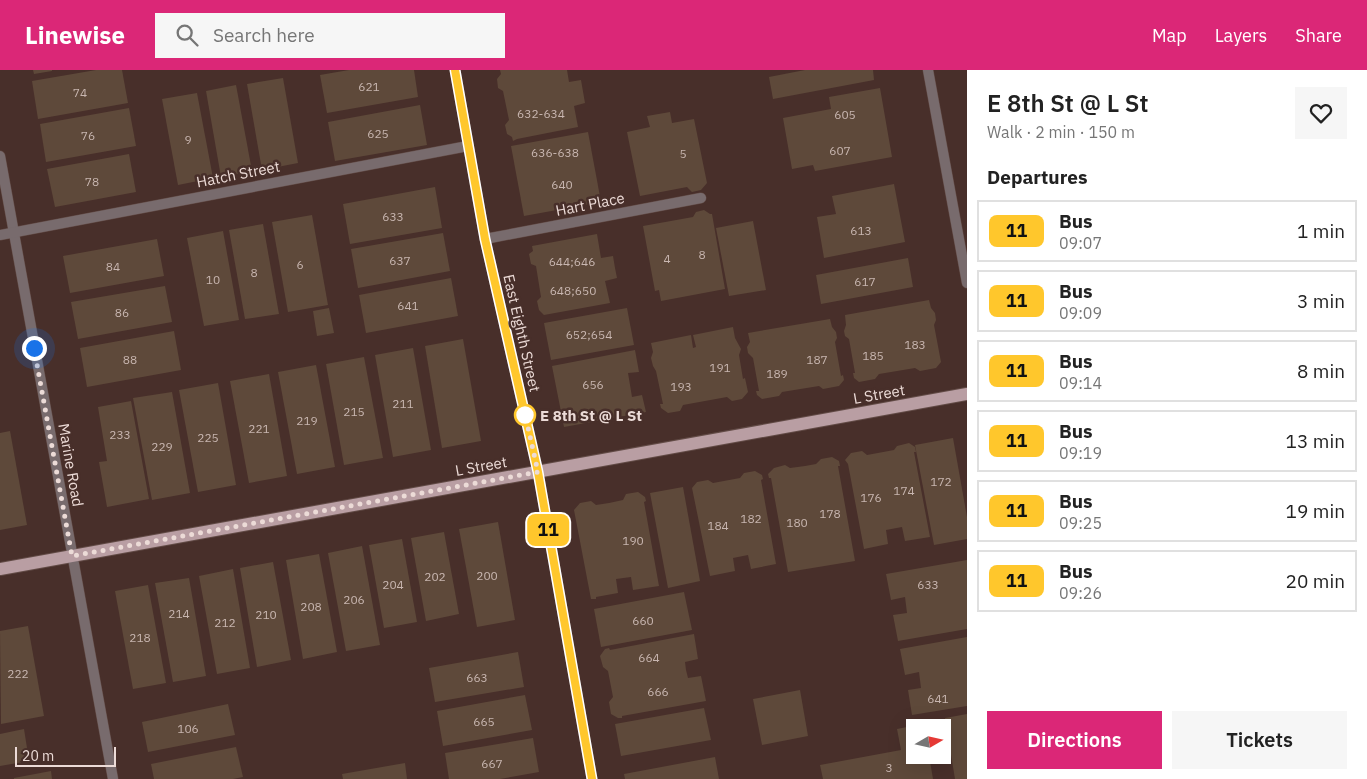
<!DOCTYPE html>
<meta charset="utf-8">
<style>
:root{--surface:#fff;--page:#f6f6f6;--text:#222;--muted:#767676;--line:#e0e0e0;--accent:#db2777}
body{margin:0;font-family:"IBM Plex Sans",sans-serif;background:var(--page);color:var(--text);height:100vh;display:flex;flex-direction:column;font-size:19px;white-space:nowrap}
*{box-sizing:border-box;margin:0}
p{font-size:16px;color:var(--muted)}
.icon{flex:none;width:28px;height:28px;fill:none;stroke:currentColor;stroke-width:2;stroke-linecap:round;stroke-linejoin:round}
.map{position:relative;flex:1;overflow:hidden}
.details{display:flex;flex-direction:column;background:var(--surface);width:400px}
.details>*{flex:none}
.badge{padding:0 10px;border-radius:8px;font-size:18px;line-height:32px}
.needle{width:32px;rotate:81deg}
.tools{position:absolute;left:906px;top:649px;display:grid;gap:10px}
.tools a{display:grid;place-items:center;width:45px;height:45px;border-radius:0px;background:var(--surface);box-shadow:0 5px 20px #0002;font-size:25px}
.scale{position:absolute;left:15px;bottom:12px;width:101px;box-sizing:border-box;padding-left:5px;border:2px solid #ecdbd7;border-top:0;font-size:14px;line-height:18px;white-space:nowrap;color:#ecdbd7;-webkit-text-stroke:4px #482f2a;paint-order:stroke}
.you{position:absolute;width:25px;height:25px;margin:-12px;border:4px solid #fff;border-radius:50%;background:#1a73e8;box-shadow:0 0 0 8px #1a73e833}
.map>.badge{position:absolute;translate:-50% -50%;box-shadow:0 0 0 2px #fff}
h2{padding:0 20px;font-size:19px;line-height:45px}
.round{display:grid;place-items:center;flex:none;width:52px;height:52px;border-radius:0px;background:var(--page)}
.summary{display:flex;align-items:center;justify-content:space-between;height:85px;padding:0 20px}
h1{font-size:24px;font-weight:600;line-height:38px}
.cta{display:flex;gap:10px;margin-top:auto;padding:10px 20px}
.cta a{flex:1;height:58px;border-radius:0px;background:var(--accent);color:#fff;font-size:20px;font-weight:600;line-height:58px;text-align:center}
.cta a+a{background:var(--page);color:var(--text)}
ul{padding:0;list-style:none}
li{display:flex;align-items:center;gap:15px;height:62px;margin:0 10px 8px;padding:0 10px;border:2px solid var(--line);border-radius:0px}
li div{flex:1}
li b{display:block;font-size:19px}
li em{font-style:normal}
li .badge{min-width:55px;font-weight:700;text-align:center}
header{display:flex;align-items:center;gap:30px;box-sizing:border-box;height:70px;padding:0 25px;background:var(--accent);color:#fff}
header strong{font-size:24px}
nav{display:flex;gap:28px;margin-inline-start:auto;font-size:18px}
.search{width:350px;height:45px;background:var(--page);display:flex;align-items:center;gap:12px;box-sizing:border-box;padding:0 18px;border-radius:0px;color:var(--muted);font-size:19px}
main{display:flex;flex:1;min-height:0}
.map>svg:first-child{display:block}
.building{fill:#5e493a}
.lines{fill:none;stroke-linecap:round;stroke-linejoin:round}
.street-casing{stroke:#624b46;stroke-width:11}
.primary-casing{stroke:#624b46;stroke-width:14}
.street{stroke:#786b6d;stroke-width:10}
.primary{stroke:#b99ea3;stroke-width:12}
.line-casing{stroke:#fff;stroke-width:11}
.line{stroke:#ffc72c;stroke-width:8}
.walk{stroke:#ecdbd7;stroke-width:5;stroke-dasharray:0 9}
.stop-dot{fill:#fff;stroke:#ffc72c;stroke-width:2.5}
.labels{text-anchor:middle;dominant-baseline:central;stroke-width:5;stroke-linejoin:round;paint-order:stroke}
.number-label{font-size:12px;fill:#c8b6b0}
.street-label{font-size:15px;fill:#ecdbd7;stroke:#482f2a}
.stop-label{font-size:15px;font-weight:bold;fill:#ecdbd7;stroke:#482f2a;text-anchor:start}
</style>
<header>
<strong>Linewise</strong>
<div class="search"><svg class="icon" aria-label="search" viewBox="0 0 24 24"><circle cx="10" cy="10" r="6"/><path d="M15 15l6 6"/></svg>Search here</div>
<nav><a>Map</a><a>Layers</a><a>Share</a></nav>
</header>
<main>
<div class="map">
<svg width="967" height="709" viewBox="0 0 967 709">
<rect width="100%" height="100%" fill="#482f2a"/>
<g class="building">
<polygon points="33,0 52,0 52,1 34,4"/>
<polygon points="96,0 122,0 128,33 38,49 32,11"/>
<polygon points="349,0 414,0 418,27 327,43 320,5"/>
<polygon points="500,0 567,0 569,12 581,10 585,33 574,36 578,57 517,69 513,71 512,67 507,64 505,55 509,50 503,21 498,18 497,9 501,4"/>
<polygon points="805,0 873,0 874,10 773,29 769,7"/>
<polygon points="283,8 298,93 262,100 247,14"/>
<polygon points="236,15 252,101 221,107 206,21"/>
<polygon points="880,18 892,87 815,101 813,95 792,99 783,48 831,39 829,27"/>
<polygon points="197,23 213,108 178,115 162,29"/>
<polygon points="420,35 427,75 335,91 328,52"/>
<polygon points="129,38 136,76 46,92 40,54"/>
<polygon points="670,42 672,53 694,49 707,113 701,120 692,122 687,117 640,126 627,62 650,57 647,46"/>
<polygon points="588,62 601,132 524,146 511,76"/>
<polygon points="129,84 136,122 55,137 47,99"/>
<polygon points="894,114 905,172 824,188 817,147 836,144 832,126"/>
<polygon points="435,117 442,158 350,174 343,134"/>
<polygon points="704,140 710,144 712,144 725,219 661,231 659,220 655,221 643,156 693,147 696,142"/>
<polygon points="312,145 328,235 288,242 272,152"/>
<polygon points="753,151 766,220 729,226 716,158"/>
<polygon points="263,154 279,244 245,249 229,160"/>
<polygon points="223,161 239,250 204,256 187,168"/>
<polygon points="443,163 450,201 358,218 351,179"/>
<polygon points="597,164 601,188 613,186 615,198 617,208 605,211 610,233 544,245 539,240 537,231 541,227 536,196 531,194 529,184 533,181 532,176"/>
<polygon points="157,169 164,206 70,223 63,186"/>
<polygon points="908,188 913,217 821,234 816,205"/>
<polygon points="451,208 458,246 366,263 359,225"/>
<polygon points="165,216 172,252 78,269 71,232"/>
<polygon points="929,230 931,238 935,243 936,250 934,255 941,292 936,298 920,301 915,298 879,304 875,309 859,312 854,308 853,303 855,303 849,269 845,266 844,261 846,255 845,245"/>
<polygon points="329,238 334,263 317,266 313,241"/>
<polygon points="627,238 634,275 551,290 544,253"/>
<polygon points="830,249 832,257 836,262 837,268 835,272 841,306 843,305 844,310 839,316 823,319 819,316 782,322 779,326 762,329 757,325 756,321 759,321 753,288 748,283 747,277 750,272 748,263"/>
<polygon points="733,257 735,268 741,279 739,285 743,309 745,308 748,322 742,329 732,331 727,327 683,335 680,341 668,343 661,338 660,334 663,334 656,301 653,296 651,288 653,282 651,273 691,265 693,278 696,277 693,265"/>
<polygon points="174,261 181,300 87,317 80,278"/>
<polygon points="463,269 481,371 442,378 425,276"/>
<polygon points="413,278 431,380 393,387 375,285"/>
<polygon points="635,280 639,302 628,303 632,327 642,325 646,342 564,357 552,296"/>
<polygon points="364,287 383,388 344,395 326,294"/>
<polygon points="316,295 335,397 297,404 278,302"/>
<polygon points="269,304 287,406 249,413 230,311"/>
<polygon points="218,313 236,415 198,422 179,320"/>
<polygon points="172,322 190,423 152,430 133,328"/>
<polygon points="131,331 149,429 107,437 99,392 107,391 98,337"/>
<polygon points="10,361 27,455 0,460 0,363"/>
<polygon points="953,368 967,447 967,469 934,475 915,375"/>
<polygon points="909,373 915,377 916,382 914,382 930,467 905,471 902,457 886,460 888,474 864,479 848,394 845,390 851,383 862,381 867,385 894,380 897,376"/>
<polygon points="832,387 839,391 840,396 838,396 855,491 788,502 771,408 769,408 768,404 774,398 785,395 790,398 805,396 816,394 821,389"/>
<polygon points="755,401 762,405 763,409 761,410 776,494 751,499 748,485 733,488 735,501 710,506 692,418 697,412 708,410 713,413 740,408 744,403"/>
<polygon points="683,417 700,511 668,518 650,423"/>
<polygon points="638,422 645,427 646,431 644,432 659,516 633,520 631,507 616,509 618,523 596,527 596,529 591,529 574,440 580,433 591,431 596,435 609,433 623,430 626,424"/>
<polygon points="498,452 515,550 477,557 459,459"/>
<polygon points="444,462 459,544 426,551 411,468"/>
<polygon points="402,469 417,552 384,558 369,475"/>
<polygon points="362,476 380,575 346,581 328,483"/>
<polygon points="319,484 337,582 303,589 286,490"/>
<polygon points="967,490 967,559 898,571 893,545 907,543 905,527 891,530 886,504"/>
<polygon points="273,492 291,590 257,597 240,498"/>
<polygon points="233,499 250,598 217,604 199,506"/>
<polygon points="189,508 206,606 173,612 155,513"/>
<polygon points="148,515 166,613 133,619 115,521"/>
<polygon points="684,522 692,560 601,577 594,539"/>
<polygon points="28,556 44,646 1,654 0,561"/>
<polygon points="694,564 698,589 685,592 686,600 688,608 701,606 706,631 622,646 622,648 618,648 611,644 609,632 613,627 608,601 603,597 600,586 605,579 609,578 610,580"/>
<polygon points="967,567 967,636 912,645 908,620 921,618 919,602 905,605 900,579"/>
<polygon points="518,582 524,617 435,632 429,598"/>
<polygon points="800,620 808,666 762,675 753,629"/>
<polygon points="525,625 532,660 443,676 437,641"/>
<polygon points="228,634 235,665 148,682 142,652"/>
<polygon points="704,638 711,670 621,686 615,654"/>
<polygon points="967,644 967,709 955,709 945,648"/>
<polygon points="917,655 917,658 915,658 915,685 929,685 933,709 823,709 820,695 901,680 897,659"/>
<polygon points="24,659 29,691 0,696 0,664"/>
<polygon points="533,668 539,702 500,709 449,709 445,683"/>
<polygon points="236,677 243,707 233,709 154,709 151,694"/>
<polygon points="715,687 719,709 625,709 624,704"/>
<polygon points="405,693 407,709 343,709 342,704"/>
<polygon points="51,701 52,709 14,709 14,708"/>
</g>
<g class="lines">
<defs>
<g id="street">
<polyline points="455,0 485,169 538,402 592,709"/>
<polyline points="928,0 967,213"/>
<polyline points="0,86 113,709"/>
<polyline points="0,165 468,76"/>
<polyline points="485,169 701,128"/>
</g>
<polyline id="primary" points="0,499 967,324"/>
</defs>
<use href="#street" class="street-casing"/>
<use href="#primary" class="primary-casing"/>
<use href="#street" class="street"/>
<use href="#primary" class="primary"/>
</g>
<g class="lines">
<defs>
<polyline id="line" points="455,0 485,169 538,402 592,709"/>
</defs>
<use href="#line" class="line-casing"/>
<use href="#line" class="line"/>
<polyline class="walk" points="34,278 72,486 538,402 525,344 525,345"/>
</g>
<circle class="stop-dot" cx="525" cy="345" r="10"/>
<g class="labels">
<g class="number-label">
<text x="369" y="16">621</text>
<text x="80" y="22">74</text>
<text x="541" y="43">632-634</text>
<text x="845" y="44">605</text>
<text x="378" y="63">625</text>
<text x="88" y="65">76</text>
<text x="188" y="69">9</text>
<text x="840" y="80">607</text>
<text x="555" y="82">636-638</text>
<text x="683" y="83">5</text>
<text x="92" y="111">78</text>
<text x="562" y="114">640</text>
<text x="393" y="146">633</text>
<text x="861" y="160">613</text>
<text x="702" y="184">8</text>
<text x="667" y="188">4</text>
<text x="400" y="190">637</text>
<text x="572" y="191">644;646</text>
<text x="300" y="194">6</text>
<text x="113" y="196">84</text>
<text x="254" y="202">8</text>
<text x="213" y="209">10</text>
<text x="865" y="211">617</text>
<text x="573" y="220">648;650</text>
<text x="408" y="235">641</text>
<text x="122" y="242">86</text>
<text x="589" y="264">652;654</text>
<text x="915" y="274">183</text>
<text x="873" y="285">185</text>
<text x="130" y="289">88</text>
<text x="817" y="289">187</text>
<text x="720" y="297">191</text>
<text x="777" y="303">189</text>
<text x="593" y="314">656</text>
<text x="681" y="316">193</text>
<text x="403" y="333">211</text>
<text x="354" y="341">215</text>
<text x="307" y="350">219</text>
<text x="259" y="358">221</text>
<text x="120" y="364">233</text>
<text x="208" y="367">225</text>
<text x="162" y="376">229</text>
<text x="941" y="411">172</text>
<text x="904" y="420">174</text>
<text x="871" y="427">176</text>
<text x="830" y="443">178</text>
<text x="751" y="448">182</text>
<text x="797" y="452">180</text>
<text x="718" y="455">184</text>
<text x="633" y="470">190</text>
<text x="487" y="505">200</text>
<text x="435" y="506">202</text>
<text x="393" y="514">204</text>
<text x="928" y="514">633</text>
<text x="354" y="529">206</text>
<text x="311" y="536">208</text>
<text x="179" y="543">214</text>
<text x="266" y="544">210</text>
<text x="643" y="550">660</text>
<text x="225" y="552">212</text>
<text x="140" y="567">218</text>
<text x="649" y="587">664</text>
<text x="18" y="603">222</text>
<text x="477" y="607">663</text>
<text x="658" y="621">666</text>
<text x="938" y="628">641</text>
<text x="484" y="651">665</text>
<text x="188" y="658">106</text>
<text x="492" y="693">667</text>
<text x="889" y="697">3</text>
</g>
<g class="street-label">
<text transform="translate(238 104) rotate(-11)">Hatch Street</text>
<text transform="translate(590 134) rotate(-11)">Hart Place</text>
<text transform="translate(522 263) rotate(77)">East Eighth Street</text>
<text transform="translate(879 324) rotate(-10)">L Street</text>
<text transform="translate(71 395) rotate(80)">Marine Road</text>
<text transform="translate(481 396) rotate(-10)">L Street</text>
</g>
<g class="stop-label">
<text x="540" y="345">E 8th St @ L St</text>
</g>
</g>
</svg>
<div class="tools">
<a><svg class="needle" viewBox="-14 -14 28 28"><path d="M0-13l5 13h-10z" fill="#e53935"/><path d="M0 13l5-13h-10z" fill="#767676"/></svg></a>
</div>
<div class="scale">20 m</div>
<div class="you" style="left:34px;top:278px"></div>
<b class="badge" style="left:548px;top:460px;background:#ffc72c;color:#111">11</b>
</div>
<section class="details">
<div class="summary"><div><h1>E 8th St @ L St</h1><p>Walk · 2 min · 150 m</p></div><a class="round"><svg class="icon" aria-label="heart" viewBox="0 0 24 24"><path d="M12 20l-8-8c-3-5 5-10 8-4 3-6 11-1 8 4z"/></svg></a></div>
<h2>Departures</h2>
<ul>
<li><span class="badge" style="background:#ffc72c;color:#111">11</span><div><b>Bus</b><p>09:07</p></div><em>1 min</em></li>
<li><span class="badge" style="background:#ffc72c;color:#111">11</span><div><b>Bus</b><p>09:09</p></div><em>3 min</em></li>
<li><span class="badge" style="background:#ffc72c;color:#111">11</span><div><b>Bus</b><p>09:14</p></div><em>8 min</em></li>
<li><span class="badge" style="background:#ffc72c;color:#111">11</span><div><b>Bus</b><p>09:19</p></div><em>13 min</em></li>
<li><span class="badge" style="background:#ffc72c;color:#111">11</span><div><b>Bus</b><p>09:25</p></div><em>19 min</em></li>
<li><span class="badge" style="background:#ffc72c;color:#111">11</span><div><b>Bus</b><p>09:26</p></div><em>20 min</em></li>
</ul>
<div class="cta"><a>Directions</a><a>Tickets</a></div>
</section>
</main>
